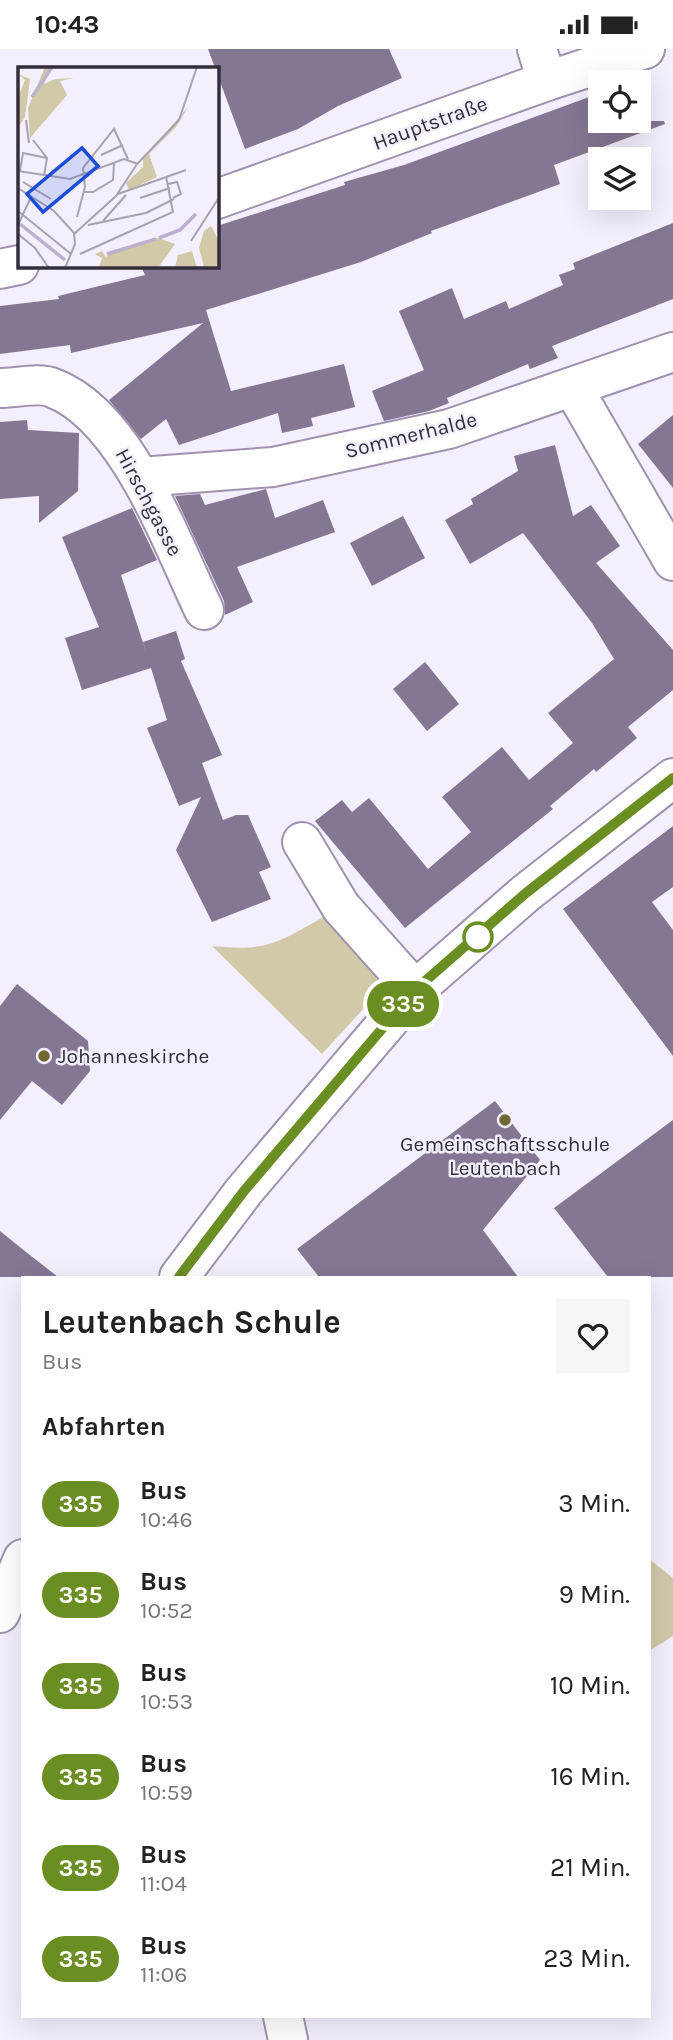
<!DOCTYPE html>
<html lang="de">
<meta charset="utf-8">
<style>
:root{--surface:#fff;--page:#f6f6f6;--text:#222;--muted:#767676}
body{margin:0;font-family:Karla,sans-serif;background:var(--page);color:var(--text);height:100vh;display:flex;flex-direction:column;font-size:26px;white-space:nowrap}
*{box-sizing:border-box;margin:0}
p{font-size:23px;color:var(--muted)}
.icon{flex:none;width:38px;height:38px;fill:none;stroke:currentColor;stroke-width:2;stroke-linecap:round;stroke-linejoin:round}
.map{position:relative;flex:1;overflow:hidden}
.sheet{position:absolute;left:21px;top:1227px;width:630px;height:742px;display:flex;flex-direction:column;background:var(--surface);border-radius:0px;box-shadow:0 7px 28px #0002}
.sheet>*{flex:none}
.badge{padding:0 14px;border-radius:23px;font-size:24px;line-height:46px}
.controls{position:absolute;left:588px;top:21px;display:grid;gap:14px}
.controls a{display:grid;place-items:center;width:63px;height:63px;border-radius:0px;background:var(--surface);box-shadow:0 7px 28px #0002;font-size:35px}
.map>.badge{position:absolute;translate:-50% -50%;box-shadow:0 0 0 4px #fff}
h2{padding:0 21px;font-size:26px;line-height:63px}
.round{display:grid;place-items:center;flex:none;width:74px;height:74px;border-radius:0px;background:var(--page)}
.headline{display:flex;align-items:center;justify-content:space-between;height:119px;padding:0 21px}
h1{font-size:33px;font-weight:700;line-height:52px}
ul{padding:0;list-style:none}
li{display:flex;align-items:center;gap:21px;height:91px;padding:0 21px}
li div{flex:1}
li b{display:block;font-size:26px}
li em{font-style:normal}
li .badge{min-width:77px;font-weight:700;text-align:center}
.status{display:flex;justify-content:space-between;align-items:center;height:49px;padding:0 35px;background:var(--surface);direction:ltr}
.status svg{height:19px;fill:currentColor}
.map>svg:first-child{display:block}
.green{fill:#d1c9a8}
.building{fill:#847794}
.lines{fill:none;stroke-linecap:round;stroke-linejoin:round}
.street-casing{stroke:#9f92af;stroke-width:42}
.secondary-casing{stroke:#9f92af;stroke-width:42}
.street{stroke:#fff;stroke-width:38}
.secondary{stroke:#fff;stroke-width:38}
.line-casing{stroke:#fff;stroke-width:16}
.line{stroke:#6b8e23;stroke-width:10}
.stop-dot{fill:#fff;stroke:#6b8e23;stroke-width:3.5}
.poi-dot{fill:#726633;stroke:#f4effc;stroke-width:2.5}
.labels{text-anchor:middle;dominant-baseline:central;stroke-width:5;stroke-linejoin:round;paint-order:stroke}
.street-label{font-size:21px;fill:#332e3a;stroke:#f4effc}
.poi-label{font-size:21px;fill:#332e3a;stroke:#f4effc;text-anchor:start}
.inset-river{fill:none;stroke:#bdb0cf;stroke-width:3.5}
.inset-road{fill:none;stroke:#a7a2ae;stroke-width:2}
.view{fill:#1d4ed8;fill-opacity:0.15;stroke:#1d4ed8;stroke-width:3.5}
.inset-edge{fill:none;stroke:#332e3a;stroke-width:3.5}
</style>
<div class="status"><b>10:43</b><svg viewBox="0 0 49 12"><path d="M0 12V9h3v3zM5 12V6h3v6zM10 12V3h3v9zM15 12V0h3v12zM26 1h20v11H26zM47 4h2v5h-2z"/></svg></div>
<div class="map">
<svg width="673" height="1991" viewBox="0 0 673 1991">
<rect width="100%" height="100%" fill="#f4effc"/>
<g class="green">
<path d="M327,866l59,69 -64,70 -110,-108c58,6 66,-4 115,-31z"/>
<polygon points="649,1510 673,1529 673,1587 649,1602"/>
</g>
<g class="building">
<polygon points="208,0 389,0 402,29 338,57 298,80 245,100"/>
<polygon points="600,44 600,72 664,72 665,75 554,116 560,135 431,182 432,184 361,213 206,261 231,342 344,315 355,358 311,369 313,377 282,384 278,364 179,396 166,370 141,390 109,351 203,274 71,304 70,296 0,305 0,257 59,250 58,247 145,226 141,217 217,217 217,177 345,136 344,133 404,116"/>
<polygon points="673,174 673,250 552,297 558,309 530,320 528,315 447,349 449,354 429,362 384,372 372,342 424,321 399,262 452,239 464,270 506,252 509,260 563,236 559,226 575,220 573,214"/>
<polygon points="673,366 673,439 638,395"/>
<polygon points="27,371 28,381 79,384 78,442 39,474 39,447 0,450 0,373"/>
<polygon points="555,396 573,467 591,456 620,497 596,514 673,601 673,641 628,678 637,689 596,723 594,720 550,757 553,760 405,879 315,772 342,751 352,763 369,749 428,820 471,783 442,748 502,698 529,731 573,694 548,664 614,610 592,574 523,484 470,515 445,471 473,455 471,450 518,422 514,407"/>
<polygon points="266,440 275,469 323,451 335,483 237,518 253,553 225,566 224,552 175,447 200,445 205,456"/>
<polygon points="132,459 157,511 121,526 147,606 143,593 176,582 185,610 181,612 222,706 202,714 223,771 236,766 248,766 271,818 259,823 271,850 212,873 176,801 201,748 179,757 147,679 167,671 151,619 82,641 65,589 99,578 62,488"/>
<polygon points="403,467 425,509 372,537 350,494"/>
<polygon points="425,613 459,655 427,682 393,640"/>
<polygon points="673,777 673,838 652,853 673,881 673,1007 563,860"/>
<polygon points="17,935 88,992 90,1022 62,1056 32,1032 0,1071 0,957"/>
<polygon points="495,1052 540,1111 483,1181 518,1228 319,1228 297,1200"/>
<polygon points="673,1071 673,1228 608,1228 554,1159"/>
<polygon points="0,1182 26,1203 58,1228 0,1228"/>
</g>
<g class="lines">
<defs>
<g id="street">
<polyline points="537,0 547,32"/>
<path d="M0,339c15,0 40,-6 53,0 74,28 119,156 151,222"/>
<polyline points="573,339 673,512"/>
<polyline points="140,428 273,418 449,380 673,303"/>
<polyline points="302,793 341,858 415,941"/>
<polyline points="179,1228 244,1142 415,941 526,844 673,729"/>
<polyline points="0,1564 23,1510"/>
<polyline points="283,1967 288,1991"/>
</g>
<g id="secondary">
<polyline points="217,150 547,32 645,0"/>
<polyline points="0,220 19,216"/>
</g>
</defs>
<use href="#street" class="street-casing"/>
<use href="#secondary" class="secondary-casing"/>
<use href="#street" class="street"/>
<use href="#secondary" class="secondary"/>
</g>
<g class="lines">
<defs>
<polyline id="line" points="179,1228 244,1142 415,941 526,844 673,729"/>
</defs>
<use href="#line" class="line-casing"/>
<use href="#line" class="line"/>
</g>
<circle class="stop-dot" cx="478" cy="888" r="14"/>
<g class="poi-dot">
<circle cx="44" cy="1007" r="7"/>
<circle cx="505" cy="1071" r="7"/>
</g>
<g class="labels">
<g class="street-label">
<text transform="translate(430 74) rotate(-20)">Hauptstraße</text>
<text transform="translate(411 386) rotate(-14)">Sommerhalde</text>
<text transform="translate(149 453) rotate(62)">Hirschgasse</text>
</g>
<g class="poi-label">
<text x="58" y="1007">Johanneskirche</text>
<text x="505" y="1095" text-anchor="middle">Gemeinschaftsschule<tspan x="505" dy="24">Leutenbach</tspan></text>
</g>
</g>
<g transform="translate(18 18)">
<rect width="201" height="201" fill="#f4effc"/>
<path d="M27,0h5l-6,17 11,-5 19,-1 -14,3 7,14 -37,43 -2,-30zM0,7l12,5 -5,38 -7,11v-30l7,-18zM170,40l-12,20 -27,27 8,23 -28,13 -3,-7 17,-16v-8zM193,159l8,15v25l-15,1 -5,-19 5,-17zM140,171l17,6 -17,24 -59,-1 3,-9 -7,-4 7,-3 4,6 8,-7zM174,184l5,17h-22l3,-13z" fill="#d1c9a8"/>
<path class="inset-river" d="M14,30l20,-30M2,157l45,36M141,171l21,-8 16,-16M89,187l49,-15"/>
<path class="inset-road" d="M8,53l3,23M15,73l14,18M83,88l22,-10M0,104l52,8 54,-20 14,5M2,104l3,-18 24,5 -3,18M5,115l28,17M150,117l9,-2 4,12 -8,4M0,121l36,23 20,22 1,11 -10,24M65,125h10l20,-12 1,-16M100,127l68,-24M122,131l30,-10M0,144l53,43M59,150l8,-30 -2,-19 31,-39 14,30M85,154l23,-26M0,158l13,-28M70,158l58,-12 28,-14M0,167l17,14 14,20M56,167l42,-38 21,-32 42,-44 18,-53M173,174l29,-45M62,187l93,-42 -7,-36"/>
<path class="view" d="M64,81l16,18 -55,46 -16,-18z"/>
<rect width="201" height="201" class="inset-edge"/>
</g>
</svg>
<div class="controls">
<a><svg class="icon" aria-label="locate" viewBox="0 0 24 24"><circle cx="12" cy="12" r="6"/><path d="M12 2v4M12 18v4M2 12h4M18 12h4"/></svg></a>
<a><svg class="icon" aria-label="layers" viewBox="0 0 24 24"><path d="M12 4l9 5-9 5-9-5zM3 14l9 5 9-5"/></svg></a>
</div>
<b class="badge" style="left:403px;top:955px;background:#6b8e23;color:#fff">335</b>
<section class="sheet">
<div class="headline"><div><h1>Leutenbach Schule</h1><p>Bus</p></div><a class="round"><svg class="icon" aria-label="heart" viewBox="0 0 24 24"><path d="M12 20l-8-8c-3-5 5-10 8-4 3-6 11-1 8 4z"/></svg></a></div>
<h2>Abfahrten</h2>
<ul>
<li><span class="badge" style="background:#6b8e23;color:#fff">335</span><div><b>Bus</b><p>10:46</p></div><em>3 Min.</em></li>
<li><span class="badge" style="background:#6b8e23;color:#fff">335</span><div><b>Bus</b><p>10:52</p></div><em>9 Min.</em></li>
<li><span class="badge" style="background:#6b8e23;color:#fff">335</span><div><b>Bus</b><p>10:53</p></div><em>10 Min.</em></li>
<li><span class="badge" style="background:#6b8e23;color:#fff">335</span><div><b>Bus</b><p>10:59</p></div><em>16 Min.</em></li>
<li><span class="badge" style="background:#6b8e23;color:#fff">335</span><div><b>Bus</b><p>11:04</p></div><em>21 Min.</em></li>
<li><span class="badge" style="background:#6b8e23;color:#fff">335</span><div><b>Bus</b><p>11:06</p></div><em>23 Min.</em></li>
</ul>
</section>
</div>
